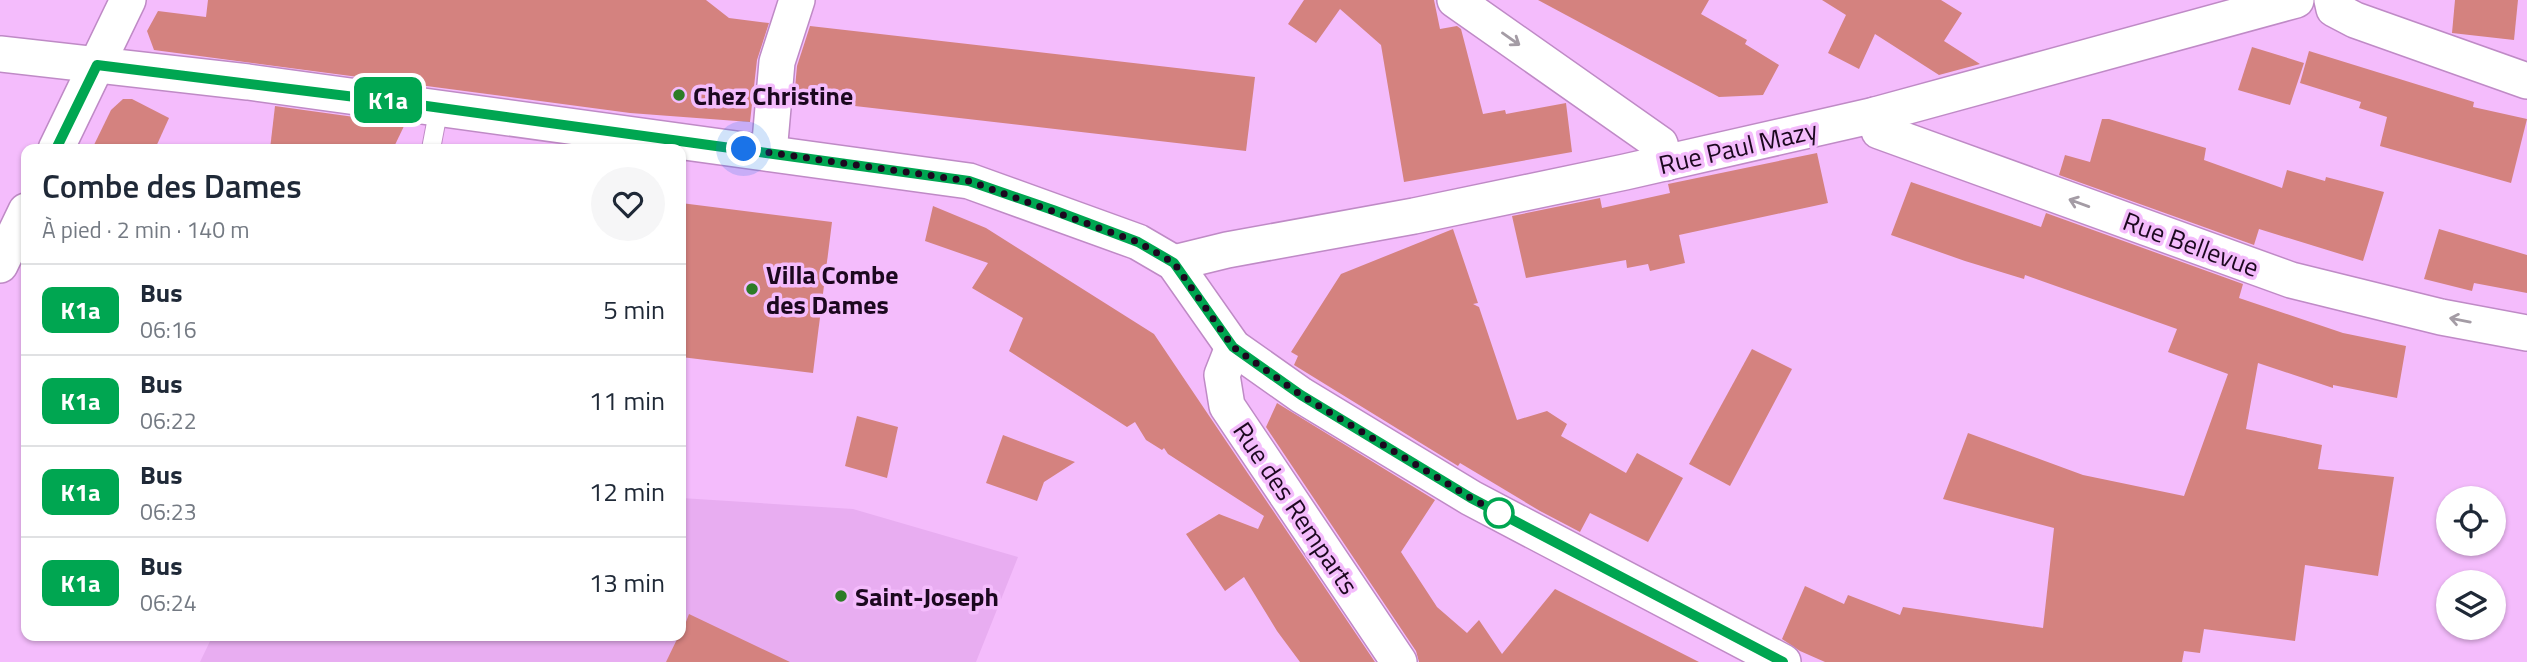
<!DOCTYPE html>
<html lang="fr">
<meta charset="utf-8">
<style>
:root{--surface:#fff;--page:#f6f6f7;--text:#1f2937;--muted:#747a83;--line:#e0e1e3}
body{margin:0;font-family:"Titillium Web",sans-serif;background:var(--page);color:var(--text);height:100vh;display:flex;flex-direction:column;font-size:26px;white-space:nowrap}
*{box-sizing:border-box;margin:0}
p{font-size:23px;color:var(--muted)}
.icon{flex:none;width:38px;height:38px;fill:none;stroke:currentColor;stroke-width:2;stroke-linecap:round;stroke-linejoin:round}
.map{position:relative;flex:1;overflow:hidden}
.panel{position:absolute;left:21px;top:144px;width:665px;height:497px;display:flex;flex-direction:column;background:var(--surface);border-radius:14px;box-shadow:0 2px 5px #0004}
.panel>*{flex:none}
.badge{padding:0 14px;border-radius:10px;font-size:24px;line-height:46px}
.tools{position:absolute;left:2436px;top:486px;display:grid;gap:14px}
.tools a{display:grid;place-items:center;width:70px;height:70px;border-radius:50%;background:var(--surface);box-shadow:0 2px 5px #0004;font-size:35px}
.you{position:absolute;width:35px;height:35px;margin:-18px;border:5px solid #fff;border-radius:50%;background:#1a73e8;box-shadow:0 0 0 10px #1a73e833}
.map>.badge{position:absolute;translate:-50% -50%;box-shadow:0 0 0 4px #fff}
.round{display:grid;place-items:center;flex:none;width:74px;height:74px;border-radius:37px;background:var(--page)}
.overview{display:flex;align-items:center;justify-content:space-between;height:119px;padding:0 21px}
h1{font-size:33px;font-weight:600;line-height:52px}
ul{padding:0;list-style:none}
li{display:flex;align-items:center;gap:21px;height:91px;padding:0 21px;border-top:2px solid var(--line)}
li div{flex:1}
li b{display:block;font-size:26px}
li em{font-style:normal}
li .badge{min-width:77px;font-weight:700;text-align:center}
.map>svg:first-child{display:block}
.built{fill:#e8adf1}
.building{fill:#d4827f}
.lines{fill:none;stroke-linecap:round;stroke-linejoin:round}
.service-casing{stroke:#bf8ac6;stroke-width:20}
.minor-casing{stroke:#bf8ac6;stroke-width:38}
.service{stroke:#fff;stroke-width:18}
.minor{stroke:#fff;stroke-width:35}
.oneway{stroke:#a49ca5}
.line-casing{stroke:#fff;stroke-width:16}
.line{stroke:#00a651;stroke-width:10}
.walk{stroke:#1c081f;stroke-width:7;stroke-dasharray:0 12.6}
.poi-dot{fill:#2c7c26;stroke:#f4bcfc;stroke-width:2.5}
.stop-dot{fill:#fff;stroke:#00a651;stroke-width:3.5}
.labels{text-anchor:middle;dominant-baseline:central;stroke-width:7;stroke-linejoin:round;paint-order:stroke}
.poi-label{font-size:26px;font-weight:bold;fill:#1c081f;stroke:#f4bcfc;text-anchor:start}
.street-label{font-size:26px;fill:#1c081f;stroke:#f4bcfc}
</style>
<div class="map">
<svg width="2527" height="662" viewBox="0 0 2527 662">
<rect width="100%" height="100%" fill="#f4bcfc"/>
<polygon class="built" points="681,498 853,509 1018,557 976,662 200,662 213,635 681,635"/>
<g class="building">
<polygon points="208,0 706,0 729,18 769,23 757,60 750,122 630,113 154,50 147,31 158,11 206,17"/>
<polygon points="1304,0 1434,0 1440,29 1457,26 1461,29 1483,114 1505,110 1506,114 1566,103 1572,152 1404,182 1381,45 1340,9 1316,43 1288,24"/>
<polygon points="1538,0 1709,0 1701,14 1747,40 1745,44 1779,65 1763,95 1719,97"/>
<polygon points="1822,0 1941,0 1962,13 1944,41 1980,64 1939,75 1875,34 1859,69 1828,53 1846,15"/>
<polygon points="2455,0 2518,0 2514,40 2452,33"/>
<polygon points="810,26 1255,77 1246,151 794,99 797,66"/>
<polygon points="2252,47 2304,63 2290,105 2238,90"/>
<polygon points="2309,51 2474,102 2473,107 2527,119 2511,183 2380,146 2387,117 2359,108 2361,102 2300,83"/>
<polygon points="123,99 132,99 169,118 155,149 92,149 111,110"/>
<polygon points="275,106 405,124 393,149 270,149"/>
<polygon points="2102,119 2109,119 2206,148 2204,160 2282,188 2287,170 2325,181 2326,177 2384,192 2363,261 2259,229 2254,245 2059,175 2065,155 2090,162"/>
<polygon points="1817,153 1828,203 1679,235 1685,263 1650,271 1648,264 1627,268 1626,260 1526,278 1512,216 1600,198 1602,208 1670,193 1668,184"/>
<polygon points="1911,182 2041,227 2046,213 2243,284 2239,298 2343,333 2406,346 2397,398 2333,385 2333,388 2258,363 2246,429 2322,445 2318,469 2394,477 2378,576 2305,565 2295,641 2204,629 2200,653 2184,651 2182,662 1825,662 1800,651 1782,639 1805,586 1844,604 1848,595 1900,615 1903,607 2043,628 2054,528 1943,499 1968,433 2083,475 2184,496 2228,374 2168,352 2177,329 2025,275 2024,279 1965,261 1891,235"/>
<polygon points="681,203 832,222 813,373 681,357"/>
<polygon points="933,206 986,228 1154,334 1375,662 1300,662 1277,631 1244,577 1225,591 1186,534 1219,514 1258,529 1264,516 1168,454 1164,448 1162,450 1146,440 1135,422 1127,427 1009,351 1023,318 972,288 988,263 925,241"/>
<polygon points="1453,229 1478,303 1473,304 1479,307 1517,420 1547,411 1567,424 1561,436 1626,473 1637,453 1683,478 1648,542 1590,513 1580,532 1540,511 1460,463 1458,466 1294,365 1298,356 1291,352 1341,274"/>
<polygon points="2439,229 2527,255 2527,293 2474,283 2472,291 2424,279"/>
<polygon points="1752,349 1792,369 1730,486 1689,464"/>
<polygon points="1277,403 1435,500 1401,552 1437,607 1467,633 1479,620 1502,654 1555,589 1699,662 1419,662 1416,651 1266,427"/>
<polygon points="857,416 898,427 887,478 845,466"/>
<polygon points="1003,435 1075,462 1044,482 1037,501 986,483"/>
<polygon points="689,614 790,662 666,662 679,635 681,635"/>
</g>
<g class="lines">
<defs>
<polyline id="service" points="431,149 439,107"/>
<g id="minor">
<polyline points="1455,0 1660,144 1666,163"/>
<polyline points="2332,0 2334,9 2355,20 2527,81"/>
<polyline points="0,54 248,82 969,181 1138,242 1174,263 1233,347 1301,395 1471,498 1783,662"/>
<polyline points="1875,115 1879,131 2291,280 2441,317 2527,333"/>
<polyline points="56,149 128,0"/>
<polyline points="769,153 777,62 797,0"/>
<polyline points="1174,263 1227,250 1414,216 1625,172 1875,115 2296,0"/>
<polyline points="0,265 26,211"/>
<polyline points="1233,347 1222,375 1227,406 1399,662"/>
</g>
</defs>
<use href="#service" class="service-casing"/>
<use href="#minor" class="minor-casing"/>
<use href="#service" class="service"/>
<use href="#minor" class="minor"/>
</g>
<defs><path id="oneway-shaft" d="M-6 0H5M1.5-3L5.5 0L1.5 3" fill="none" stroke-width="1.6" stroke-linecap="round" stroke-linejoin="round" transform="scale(1.75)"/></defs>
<g class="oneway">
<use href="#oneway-shaft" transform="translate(1511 39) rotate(35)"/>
<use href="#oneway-shaft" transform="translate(2079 203) rotate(-160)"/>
<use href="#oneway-shaft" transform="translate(2460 320) rotate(-169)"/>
</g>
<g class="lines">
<defs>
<polyline id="line" points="56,149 97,65 412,104 969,181 1053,210 1138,242 1174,263 1233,347 1301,395 1471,498 1783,662"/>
</defs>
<use href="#line" class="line-casing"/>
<use href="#line" class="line"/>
<polyline class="walk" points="744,149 969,181 1138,242 1174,263 1233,347 1301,395 1471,498 1506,517 1499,513"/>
</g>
<g class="poi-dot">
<circle cx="679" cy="95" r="7"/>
<circle cx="752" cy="289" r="7"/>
<circle cx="841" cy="596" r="7"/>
</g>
<circle class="stop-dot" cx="1499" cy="513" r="14"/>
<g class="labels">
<g class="poi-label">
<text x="693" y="95">Chez Christine</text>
<text x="766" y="274">Villa Combe<tspan x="766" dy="30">des Dames</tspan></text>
<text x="855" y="596">Saint-Joseph</text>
</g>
<g class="street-label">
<text transform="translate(1738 147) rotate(-13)">Rue Paul Mazy</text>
<text transform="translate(2191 244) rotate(20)">Rue Bellevue</text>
<text transform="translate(1296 508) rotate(56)">Rue des Remparts</text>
</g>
</g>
</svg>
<div class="tools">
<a><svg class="icon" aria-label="locate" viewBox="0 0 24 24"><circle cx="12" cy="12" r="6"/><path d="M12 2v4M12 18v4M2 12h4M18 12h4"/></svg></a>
<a><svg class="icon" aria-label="layers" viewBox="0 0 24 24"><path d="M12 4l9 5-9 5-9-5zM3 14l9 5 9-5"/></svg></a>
</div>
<div class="you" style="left:744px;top:149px"></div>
<b class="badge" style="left:388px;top:100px;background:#00a651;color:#fff">K1a</b>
<section class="panel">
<div class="overview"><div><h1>Combe des Dames</h1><p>À pied · 2 min · 140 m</p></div><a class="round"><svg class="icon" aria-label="heart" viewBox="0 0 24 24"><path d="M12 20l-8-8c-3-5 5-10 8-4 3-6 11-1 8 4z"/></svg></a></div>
<ul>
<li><span class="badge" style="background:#00a651;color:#fff">K1a</span><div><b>Bus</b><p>06:16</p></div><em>5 min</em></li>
<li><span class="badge" style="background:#00a651;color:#fff">K1a</span><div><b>Bus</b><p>06:22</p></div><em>11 min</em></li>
<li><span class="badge" style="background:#00a651;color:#fff">K1a</span><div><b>Bus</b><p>06:23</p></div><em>12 min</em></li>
<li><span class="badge" style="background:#00a651;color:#fff">K1a</span><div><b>Bus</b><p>06:24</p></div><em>13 min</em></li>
</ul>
</section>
</div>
